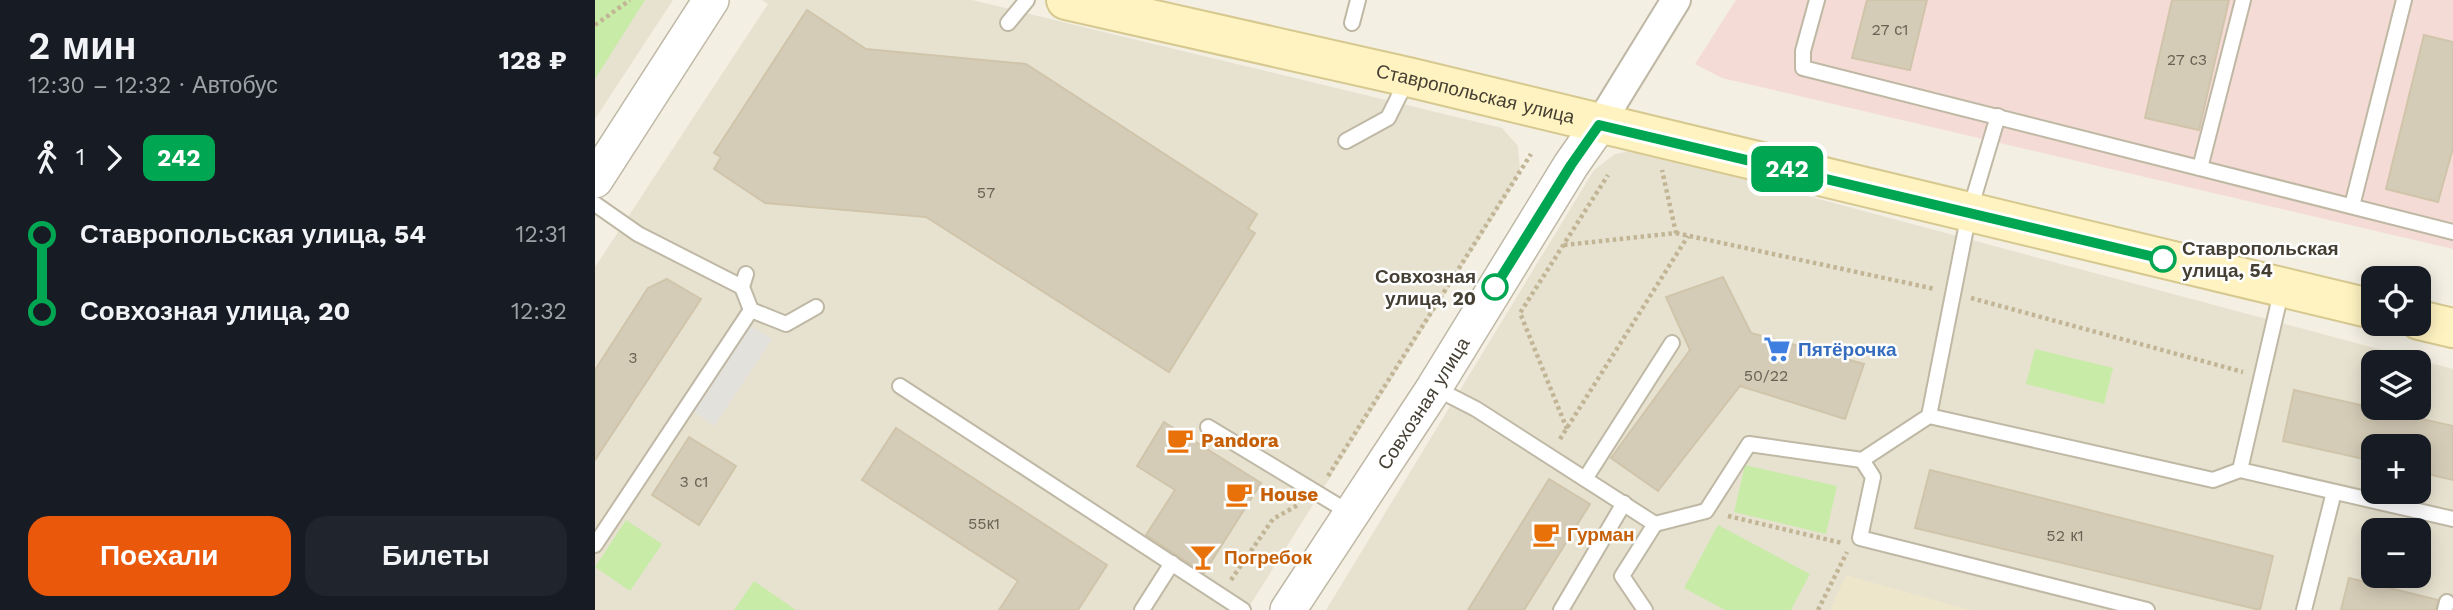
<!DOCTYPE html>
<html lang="ru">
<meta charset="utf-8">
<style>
:root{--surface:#171b24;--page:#20242c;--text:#f1f3f6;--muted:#9ea1a6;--accent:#ea580c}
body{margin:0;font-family:"Work Sans",sans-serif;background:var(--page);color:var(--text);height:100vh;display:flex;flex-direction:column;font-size:26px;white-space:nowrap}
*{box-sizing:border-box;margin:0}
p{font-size:23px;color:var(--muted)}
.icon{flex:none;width:38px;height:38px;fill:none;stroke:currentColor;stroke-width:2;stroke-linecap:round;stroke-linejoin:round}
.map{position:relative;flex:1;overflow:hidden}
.side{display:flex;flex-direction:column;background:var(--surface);width:595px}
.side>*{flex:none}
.badge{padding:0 14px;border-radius:10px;font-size:24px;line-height:46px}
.tools{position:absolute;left:1766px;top:266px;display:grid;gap:14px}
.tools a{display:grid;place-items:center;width:70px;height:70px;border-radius:14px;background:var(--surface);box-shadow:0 4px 18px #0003;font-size:35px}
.map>.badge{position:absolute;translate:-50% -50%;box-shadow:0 0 0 4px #fff}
.legs{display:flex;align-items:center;gap:10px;height:77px;padding:0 28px;font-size:23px}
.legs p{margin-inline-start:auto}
.overview{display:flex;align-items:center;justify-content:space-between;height:119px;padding:0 28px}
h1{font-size:38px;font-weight:600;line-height:52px}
.primary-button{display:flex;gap:14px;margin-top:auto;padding:14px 28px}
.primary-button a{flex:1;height:80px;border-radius:21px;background:var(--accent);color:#fff;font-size:28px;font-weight:600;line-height:80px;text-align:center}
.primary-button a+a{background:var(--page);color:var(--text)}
ul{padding:0 28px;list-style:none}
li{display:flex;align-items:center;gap:24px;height:77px;font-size:26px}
li i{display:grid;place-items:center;width:10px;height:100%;margin:0 9px;background:currentColor}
li i::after{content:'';width:18px;height:18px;margin:-9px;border:5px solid;border-radius:50%;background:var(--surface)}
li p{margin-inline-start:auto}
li:first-child i{background:linear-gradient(#0000 50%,currentColor 0)}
li:last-child i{background:linear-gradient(currentColor 50%,#0000 0)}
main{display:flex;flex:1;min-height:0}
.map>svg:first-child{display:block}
.residential{fill:#e7e2d0;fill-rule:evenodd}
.education{fill:#ede6cb}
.medical{fill:#f5dbd5}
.green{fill:#c8eba8}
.parking{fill:#e3e1dc}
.building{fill:#d5ccb7;stroke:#d0c4aa;stroke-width:2}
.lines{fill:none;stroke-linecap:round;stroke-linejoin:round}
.service-casing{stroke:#bfb8a5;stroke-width:18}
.minor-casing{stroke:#bfb8a5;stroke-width:32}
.tertiary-casing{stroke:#bfb8a5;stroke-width:38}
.secondary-casing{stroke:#d6c88f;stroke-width:42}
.path{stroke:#c2b595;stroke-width:4.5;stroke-dasharray:3.5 3.5;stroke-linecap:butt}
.service{stroke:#fff;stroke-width:14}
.minor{stroke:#fff;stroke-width:28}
.tertiary{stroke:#fff;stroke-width:35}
.secondary{stroke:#fff4c1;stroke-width:38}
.line-1-casing{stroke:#fff;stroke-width:16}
.line-1{stroke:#00a651;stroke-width:10}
.stop-1-dot{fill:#fff;stroke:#00a651;stroke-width:3.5}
.labels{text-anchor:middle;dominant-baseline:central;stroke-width:5;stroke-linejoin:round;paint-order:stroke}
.number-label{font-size:16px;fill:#696254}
.street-label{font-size:19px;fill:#453f33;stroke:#fff}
.stop-label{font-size:19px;font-weight:bold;fill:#453f33;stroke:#fff;text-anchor:start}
.shop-label{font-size:19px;font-weight:bold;fill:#366cbe;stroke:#fff;text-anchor:start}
.food-label{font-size:19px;font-weight:bold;fill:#c56008;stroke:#fff;text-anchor:start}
</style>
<main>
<section class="side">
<div class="overview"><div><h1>2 мин</h1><p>12:30 – 12:32 · Автобус</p></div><b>128 ₽</b></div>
<div class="legs"><svg class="icon" aria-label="walk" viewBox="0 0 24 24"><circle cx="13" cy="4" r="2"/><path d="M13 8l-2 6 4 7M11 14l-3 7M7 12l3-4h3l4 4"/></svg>1<svg class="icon" aria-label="forward" viewBox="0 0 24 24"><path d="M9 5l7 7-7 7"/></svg><b class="badge" style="background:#00a651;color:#fff">242</b></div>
<ul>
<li><i style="color:#00a651"></i><b>Ставропольская улица, 54</b><p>12:31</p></li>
<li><i style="color:#00a651"></i><b>Совхозная улица, 20</b><p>12:32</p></li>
</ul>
<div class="primary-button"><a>Поехали</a><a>Билеты</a></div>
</section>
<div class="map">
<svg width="1858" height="610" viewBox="0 0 1858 610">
<rect width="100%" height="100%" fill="#f3efe3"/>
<g class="residential">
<polygon points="0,0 78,0 0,119"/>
<polygon points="167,0 377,0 907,128 923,146 925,170 918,186 652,610 0,610 0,267 173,4"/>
<path d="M1034,151l22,3 802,215v241h-1127l268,-440 21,-16zM1778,362h46v46h-46zM1778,446h46v46h-46zM1778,530h46v46h-46z"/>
</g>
<polygon class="education" points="1251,575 1375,610 1235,610"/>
<polygon class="medical" points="1141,0 1858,0 1858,249 1127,78 1100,64"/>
<g class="green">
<polygon points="0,0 50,0 0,79"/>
<polygon points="1440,349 1518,368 1509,404 1431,384"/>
<polygon points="1150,465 1242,486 1231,534 1139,512"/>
<polygon points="31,520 67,544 35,591 0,567"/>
<polygon points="1123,525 1215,574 1196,610 1130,610 1089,588"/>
<polygon points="159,581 201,610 139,610"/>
</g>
<polygon class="parking" points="150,322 177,339 119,426 92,407"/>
<g class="building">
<polygon points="1272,0 1332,0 1315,70 1257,58"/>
<polygon points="1577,0 1634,0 1604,130 1550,118"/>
<polygon points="212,10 271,49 431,64 662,214 653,229 660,233 574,372 331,217 170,203 119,169 126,157 119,153"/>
<polygon points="1829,35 1858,42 1858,148 1843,202 1791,189"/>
<polygon points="1128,277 1156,333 1269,364 1250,419 1145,386 1063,491 1016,458 1095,350 1071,297"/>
<polygon points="72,279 106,299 0,460 0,370 53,288"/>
<polygon points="1699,390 1858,426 1858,480 1824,472 1824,446 1778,446 1778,461 1688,441"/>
<polygon points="569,422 666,483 609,573 551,535 580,490 542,466"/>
<polygon points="301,428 512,565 483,610 404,610 423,581 267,480"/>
<polygon points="94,437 141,466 104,525 57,495"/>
<polygon points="1335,470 1678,556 1665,610 1320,528"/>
<polygon points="954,479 995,504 929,610 873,610"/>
<polygon points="1754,578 1843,600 1841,610 1746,610"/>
</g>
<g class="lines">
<defs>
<g id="service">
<polyline points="1222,0 1208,51 1208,68 1858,232"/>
<polyline points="413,23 432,0"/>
<polyline points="757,23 763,0"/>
<polyline points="751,141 793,118 813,78"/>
<polyline points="1605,168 1648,0"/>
<polyline points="0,204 43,234 147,287"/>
<polyline points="1757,206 1809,0"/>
<polyline points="151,274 147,287 156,310 191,324 221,307"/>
<polyline points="1687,288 1645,470 1858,519"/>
<polyline points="305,386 648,610"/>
<polyline points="840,388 881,409 1060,524 1027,576 1050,610"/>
<polyline points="1334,416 1618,480 1645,470"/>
<polyline points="613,427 755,513"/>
<polyline points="1267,460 1278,477 1265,538 1552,610"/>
<polyline points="990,479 1077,343"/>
<polyline points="1060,524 1111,511 1154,444 1267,460 1334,416 1374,213 1403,116"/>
<polyline points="0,545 156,310"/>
<polyline points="547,610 577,563"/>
<polyline points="966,610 1029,503"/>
<polyline points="1709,610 1739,492"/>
<polyline points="1850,610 1852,602"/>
</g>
<polyline id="minor" points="1004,125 1081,0"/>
<g id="tertiary">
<polyline points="0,180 116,0"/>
<path id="s1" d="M693,610l146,-222 137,-223 28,-40"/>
</g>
<g id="secondary">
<path id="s2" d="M471,0l342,77 965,232"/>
<polyline points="1824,320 1858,328"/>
</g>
</defs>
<use href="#service" class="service-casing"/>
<use href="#minor" class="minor-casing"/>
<use href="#tertiary" class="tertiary-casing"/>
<use href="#secondary" class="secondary-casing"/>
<g class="path">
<polyline points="0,25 35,0"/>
<polyline points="1081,233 1340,289"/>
<polyline points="969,245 1081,233 1067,170"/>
<polyline points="1376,298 1648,372"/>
<polyline points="972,429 925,313 1013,175"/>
<polyline points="965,439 1093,236"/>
<polyline points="733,476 936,154"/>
<polyline points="1133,516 1247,543"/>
<polyline points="636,580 678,519 703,505"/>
<polyline points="1223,610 1252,552"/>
</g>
<use href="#service" class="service"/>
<use href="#minor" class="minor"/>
<use href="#tertiary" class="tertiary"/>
<use href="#secondary" class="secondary"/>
</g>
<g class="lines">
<defs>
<polyline id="line-1" points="900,287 976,165 1004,125 1568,259"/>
</defs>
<use href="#line-1" class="line-1-casing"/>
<use href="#line-1" class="line-1"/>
</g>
<defs>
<symbol id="supermarket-bare" viewBox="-9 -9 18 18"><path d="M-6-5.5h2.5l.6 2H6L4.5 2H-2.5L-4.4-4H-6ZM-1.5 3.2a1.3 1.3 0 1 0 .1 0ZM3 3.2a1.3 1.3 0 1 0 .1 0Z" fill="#3f7fe0" stroke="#fff" stroke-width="2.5" paint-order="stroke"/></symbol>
<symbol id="cafe-bare" viewBox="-9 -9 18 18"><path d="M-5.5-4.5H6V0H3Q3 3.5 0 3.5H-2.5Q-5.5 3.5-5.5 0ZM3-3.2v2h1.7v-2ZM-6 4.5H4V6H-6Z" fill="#e8710a" stroke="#fff" stroke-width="2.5" paint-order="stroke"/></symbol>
<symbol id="bar-bare" viewBox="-9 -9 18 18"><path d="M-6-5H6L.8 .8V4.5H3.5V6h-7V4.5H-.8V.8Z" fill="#e8710a" stroke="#fff" stroke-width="2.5" paint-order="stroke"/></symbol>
</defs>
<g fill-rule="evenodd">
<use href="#supermarket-bare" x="1163" y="330" width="38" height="38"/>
<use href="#cafe-bare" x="566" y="421" width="38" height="38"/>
<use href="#cafe-bare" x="625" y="475" width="38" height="38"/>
<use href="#cafe-bare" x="932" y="515" width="38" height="38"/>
<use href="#bar-bare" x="589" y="538" width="38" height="38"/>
</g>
<g class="stop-1-dot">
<circle cx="1568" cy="259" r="12"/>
<circle cx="900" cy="287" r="12"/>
</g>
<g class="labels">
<g class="number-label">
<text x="1295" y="29">27 с1</text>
<text x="1592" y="59">27 с3</text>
<text x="391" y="192">57</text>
<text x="38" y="357">3</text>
<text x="1171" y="375">50/22</text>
<text x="99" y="481">3 с1</text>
<text x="389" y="523">55к1</text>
<text x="1470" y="535">52 к1</text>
</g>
<g class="street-label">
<text stroke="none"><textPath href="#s2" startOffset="420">Ставропольская улица</textPath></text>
<text stroke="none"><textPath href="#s1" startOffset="247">Совхозная улица</textPath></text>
</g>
<g class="stop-label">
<text x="1587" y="248">Ставропольская<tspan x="1587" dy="22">улица, 54</tspan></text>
<text x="881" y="276" text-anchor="end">Совхозная<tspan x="881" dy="22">улица, 20</tspan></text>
</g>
<g class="shop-label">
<text x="1203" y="349">Пятёрочка</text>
</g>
<g class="food-label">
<text x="606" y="440">Pandora</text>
<text x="665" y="494">House</text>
<text x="972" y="534">Гурман</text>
<text x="629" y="557">Погребок</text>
</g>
</g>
</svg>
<div class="tools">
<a><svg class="icon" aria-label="locate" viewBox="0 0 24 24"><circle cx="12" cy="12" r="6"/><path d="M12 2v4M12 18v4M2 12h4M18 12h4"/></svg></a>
<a><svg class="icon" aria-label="layers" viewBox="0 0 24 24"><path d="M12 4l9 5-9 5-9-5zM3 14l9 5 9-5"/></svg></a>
<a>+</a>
<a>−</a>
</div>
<b class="badge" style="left:1192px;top:169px;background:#00a651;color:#fff">242</b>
</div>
</main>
